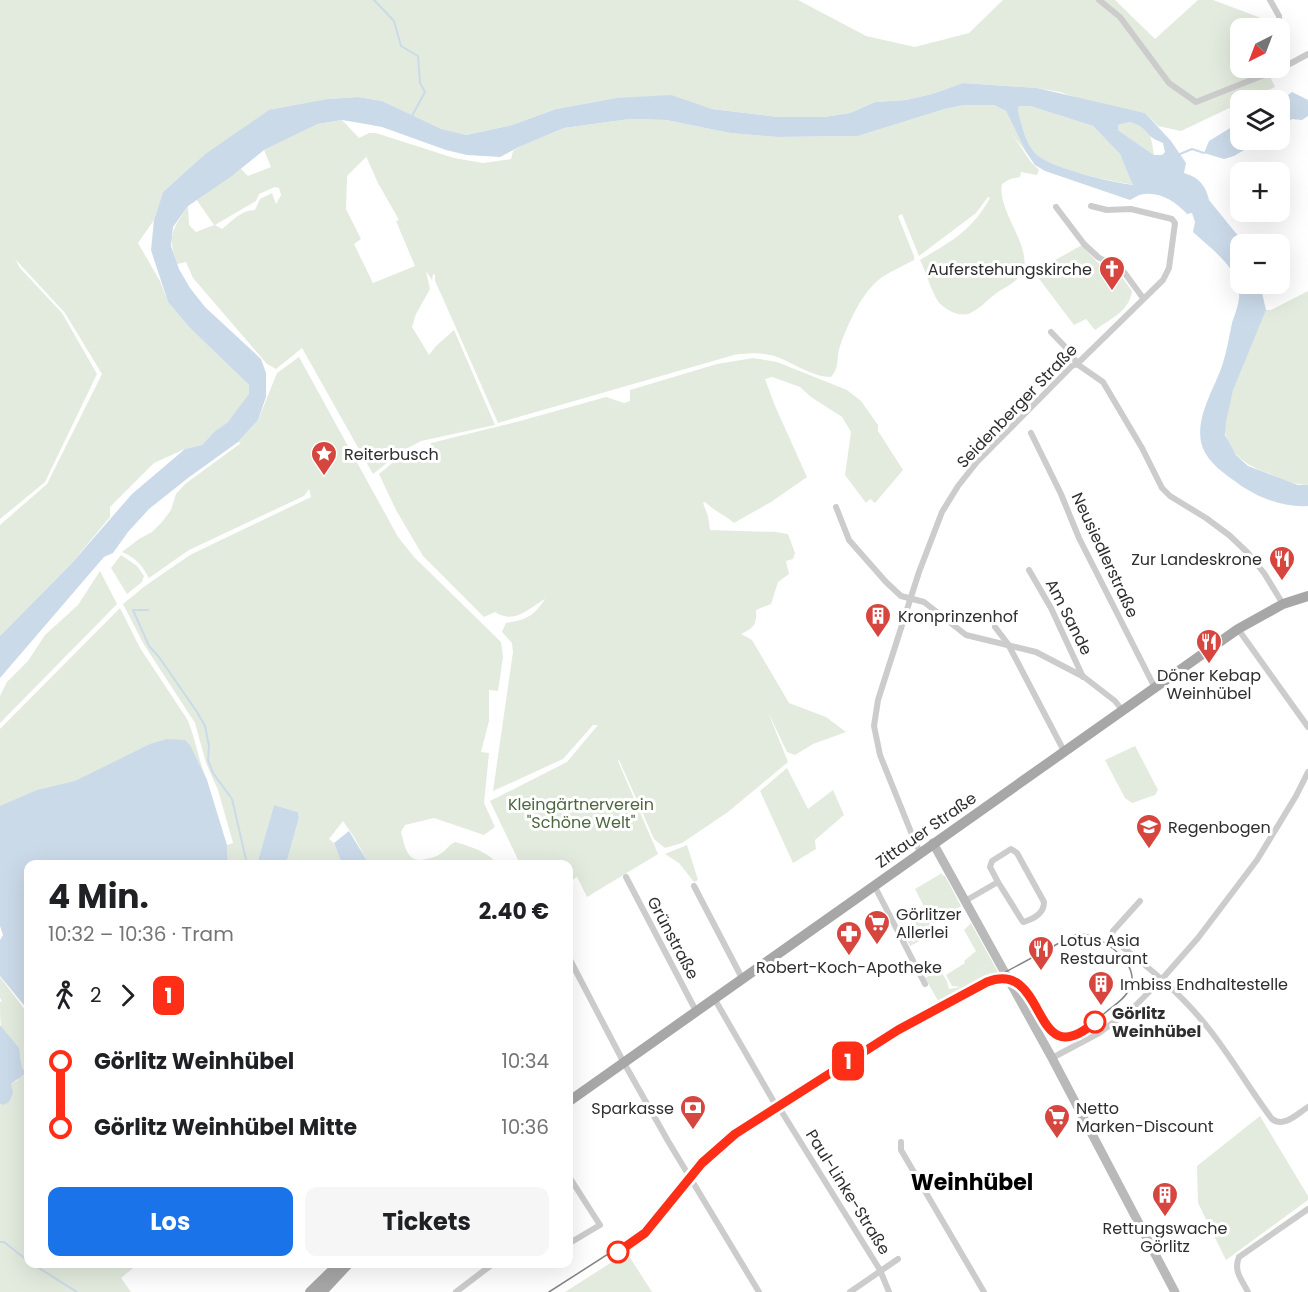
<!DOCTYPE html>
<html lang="de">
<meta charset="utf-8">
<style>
:root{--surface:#fff;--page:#f6f6f6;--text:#202124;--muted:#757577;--accent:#1a73e8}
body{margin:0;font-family:Poppins,sans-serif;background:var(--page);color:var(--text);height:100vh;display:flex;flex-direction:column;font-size:22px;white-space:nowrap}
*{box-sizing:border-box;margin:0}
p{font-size:20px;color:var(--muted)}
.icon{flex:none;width:33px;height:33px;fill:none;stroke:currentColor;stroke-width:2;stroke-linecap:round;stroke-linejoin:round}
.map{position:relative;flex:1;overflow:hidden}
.drawer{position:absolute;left:24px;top:860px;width:549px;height:408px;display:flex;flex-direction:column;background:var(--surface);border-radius:12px;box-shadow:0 6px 24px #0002}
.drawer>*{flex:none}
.badge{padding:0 12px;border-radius:9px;font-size:21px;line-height:39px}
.needle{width:39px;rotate:222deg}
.controls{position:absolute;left:1230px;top:18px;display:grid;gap:12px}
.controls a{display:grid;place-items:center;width:60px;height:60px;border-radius:12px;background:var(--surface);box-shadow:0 6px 24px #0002;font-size:30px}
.map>.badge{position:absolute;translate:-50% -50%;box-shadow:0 0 0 3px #fff}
.legs{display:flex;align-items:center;gap:9px;height:66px;padding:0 24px;font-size:20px}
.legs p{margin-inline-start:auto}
.summary{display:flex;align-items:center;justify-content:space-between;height:102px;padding:0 24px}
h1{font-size:33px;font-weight:700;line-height:45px}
.primary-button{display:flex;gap:12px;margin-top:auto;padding:12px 24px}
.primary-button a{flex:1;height:69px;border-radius:12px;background:var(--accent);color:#fff;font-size:24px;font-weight:700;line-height:69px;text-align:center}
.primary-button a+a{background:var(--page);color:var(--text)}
ul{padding:0 24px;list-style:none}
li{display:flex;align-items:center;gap:21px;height:66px;font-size:22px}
li i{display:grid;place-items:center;width:9px;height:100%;margin:0 8px;background:currentColor}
li i::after{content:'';width:15px;height:15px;margin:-8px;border:4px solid;border-radius:50%;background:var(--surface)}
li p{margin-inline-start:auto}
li:first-child i{background:linear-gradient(#0000 50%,currentColor 0)}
li:last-child i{background:linear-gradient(currentColor 50%,#0000 0)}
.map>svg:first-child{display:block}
.green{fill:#e3ebde;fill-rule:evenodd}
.water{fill:#cbdae9;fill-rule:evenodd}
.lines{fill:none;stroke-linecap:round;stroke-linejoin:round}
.stream{stroke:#cbdae9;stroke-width:2}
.street{stroke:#ccc;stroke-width:6}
.secondary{stroke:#b9b9b9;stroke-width:9}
.primary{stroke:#a7a7a7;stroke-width:10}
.tram{stroke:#848484;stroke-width:1.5}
.line-1-casing{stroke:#fff;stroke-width:14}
.line-1{stroke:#ff2e17;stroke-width:9}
.stop-1-dot{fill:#fff;stroke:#ff2e17;stroke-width:3}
.labels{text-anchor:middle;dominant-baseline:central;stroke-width:6;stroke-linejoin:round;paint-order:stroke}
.poi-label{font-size:16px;fill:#2f2f2f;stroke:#fff;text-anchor:start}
.street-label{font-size:16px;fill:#2f2f2f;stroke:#fff}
.park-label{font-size:16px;fill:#4d673f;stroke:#fff}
.stop-label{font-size:16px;font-weight:bold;fill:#2f2f2f;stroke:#fff;text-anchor:start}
.district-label{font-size:22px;font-weight:bold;fill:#000;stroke:#fff}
</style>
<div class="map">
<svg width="1308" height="1292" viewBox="0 0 1308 1292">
<rect width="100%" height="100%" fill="#fff"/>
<g class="green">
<polygon points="0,0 798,0 866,36 915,47 969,33 1003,0 1115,0 1155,39 1198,0 1213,0 1272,22 1270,28 1240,28 1240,68 1266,68 1275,87 1246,100 1240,100 1240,103 1181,131 1158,126 1145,113 1081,99 1060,92 1037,88 963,83 932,94 906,100 875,102 850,113 824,117 778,117 712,109 692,103 616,98 556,109 512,125 466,135 441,130 382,101 358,97 328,99 305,105 204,155 163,192 154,220 138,243 160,281 168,302 189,327 249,385 249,394 242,406 228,422 215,431 202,445 185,449 154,463 110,507 110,517 71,564 0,636 0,525 47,484 102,374 65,313 15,259 20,268 62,313 97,374 45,482 0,519"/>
<path d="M964,105h30l12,6 20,41 -14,-18 19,28 8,8 -2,5 -16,-3 -1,5 -10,2 -8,5c-5,26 27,58 22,84 -3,12 -17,18 -26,24 -10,7 -19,18 -30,22 -11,3 -27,-6 -32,-16 -6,-11 -10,-26 -16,-38 30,-18 52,-29 70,-62l-2,-1 -12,16 -57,43 -17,-42 -4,2 16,40v4c-11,6 -23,11 -33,18 -20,15 -33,46 -41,68 -4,12 0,22 -9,31 -18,0 -38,-14 -54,-20 -14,-5 -29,-4 -43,-2l-236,68 -57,-129 -6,-13v-6l-2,-1 -1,6 -6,-9 4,18 -14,25 -4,13 17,28 7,-9 18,-16 41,95 -74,16 -19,10 -29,23 -71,-126 -26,21 -9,-5 -74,-86 -7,-16 -9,2c-10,-29 -5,-34 11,-58l1,19 7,7 18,-7 -18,-26 45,-30 7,7 23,-9 -7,-17 54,-26 24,-4 17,18 10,-5h7l78,25 29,5 28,-4 2,-8 6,-4 45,-19 66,-9 36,1 64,13 47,4 81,-1 87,-27zM365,154l13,29 21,37 -3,1 19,45 -42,17 -19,-39 7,-5 -15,-30 1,-33 19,-19zM275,187l4,1 2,7 -5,9 -4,-11 -12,6 -5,11c-14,0 -23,11 -33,19l-7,-4 41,-24 3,-7z"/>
<path d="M1019,106h11l63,20 27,28 14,31c-25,-5 -81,-14 -98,-31 -11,-11 -14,-29 -18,-43z"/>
<path d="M1130,122c21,5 21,14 24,33l-36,-25v-5z"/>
<path d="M1082,245l16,18 20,9 14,19c-3,21 -22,28 -37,39l-9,-11 -12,6 -40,-53z"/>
<path d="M1308,291v194c-15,0 -29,-8 -43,-13 -19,-7 -33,-17 -39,-36 -8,-24 29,-102 40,-126h5z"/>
<path d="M299,357l99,180 16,20 87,85 2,15 -5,34 -9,-1v31l-8,31 8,1 -5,50 11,24 -11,8 -50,-17 -29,7 -4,7c4,15 6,32 25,27 5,-1 10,-2 14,-5 7,-4 7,-8 15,-12 17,5 31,9 43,22h-129l-15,-27 -11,-16 -14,18 5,4 8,21h-56l13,-46 -1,-6 -24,-7 -17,59h-29l-1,-19 6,-2 -15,-53 -12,-27 -11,-40 -52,-80 -20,-39 22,-18 45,-31 121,-58 -2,-8 -5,7 -115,54 -40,28c-7,-13 -13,-20 -27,-26l17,-13 13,-7 10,-10 9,-12 5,-16 9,-10 56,-41 -3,-1 20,-22 19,-47z"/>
<path d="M753,358l24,4 70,28 14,11 17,24v6l25,39 -28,33 -5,-4 -4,4 -21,-28 6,-43 -9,-15 -31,-20 -11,-10 -28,-10 -7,2 10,27 32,71 -36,25 -37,21c-9,-8 -20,-12 -29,-21l-2,1 5,13 2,14 66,2 12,2 7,19 -2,6 -7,2 3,13 -11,8 -7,22 -15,6c1,14 -2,18 -15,24l11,6 37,63 37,14 20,15 -33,12 -18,11 -8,-3 -19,-40 20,50 -60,50 -46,31 -17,5 -11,-9 -35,-79 -1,1 40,93 -71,43 -10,-20 -8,5 -1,-18h-48l-30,-63 77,-39 31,-37h-5l-30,34 -70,32 20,-139 -1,-9 -10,-11 4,-9c20,-3 28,-7 39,-24 -16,9 -30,26 -50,13l-11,5 -61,-61 -27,-46 -17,-36 18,-15 21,-11 5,11 8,-5v-11l89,-22 86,-24 18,6 6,-2v-11l87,-26z"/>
<polygon points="121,555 137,566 144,576 142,582 127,594 111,568"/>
<polygon points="100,571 117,604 0,723 0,696 7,682 28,661 45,635 78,605"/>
<path d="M120,608l20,40 47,71c9,20 11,41 20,61l-207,67v-118z"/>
<polygon points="1135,746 1158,790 1155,795 1132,803 1125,798 1105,760"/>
<polygon points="787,768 808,809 833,790 844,815 815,840 816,849 793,863 760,791"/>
<polygon points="687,845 698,880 694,882 679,863 665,854"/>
<polygon points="942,873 942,875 945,876 961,906 934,922 938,931 910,946 905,937 909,935 913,942 921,937 914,920 926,913 929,916 915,889"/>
<polygon points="971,923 998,972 940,1004 925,978 940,970 947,981 949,989 961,987 952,986 946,975 965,963 964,961 976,951 964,930"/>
<path d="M0,977l28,37v249h101l4,5 -12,10 10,14h-131v-188l3,1 8,-21 7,-4c10,-30 -5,-32 -17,-54 -1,-5 -1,-18 -1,-24l2,-1 -2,-3z"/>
<polygon points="1260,1116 1308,1196 1308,1200 1226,1260 1198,1203 1197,1166"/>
<polygon points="627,1253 652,1292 565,1292 623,1255"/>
</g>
<g class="water">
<path d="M963,83l74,5 108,25 26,28 15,22 -2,10c14,4 22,12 25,27l30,37 3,7 -2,40h20l6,26 -33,80 -7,32 -1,13 11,20 12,11 50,19h10v21c-25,2 -52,-9 -72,-24 -14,-10 -31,-22 -35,-40 -5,-27 14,-54 22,-79 4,-13 6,-26 9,-40 3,-9 8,-21 7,-31 -1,-25 -29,-44 -46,-60l2,-10 -3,-9 -5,1c-11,-12 -26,-22 -43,-20 -4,0 -10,4 -14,6l-85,-29 -10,-6 -9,-13 -20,-41 -12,-6h-30l-19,4 -87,27 -81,1 -47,-4 -64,-13 -36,-1 -66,9 -45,19 -19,10 -33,-2 -21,-5 -64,-23 -22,-4 -18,-3 -24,4 -54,26 -32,26 -44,30 -15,21 -2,19 8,23 11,19 15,19 56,52 5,14v24l-8,23 -20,22 -50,36 -39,31 -21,23 -15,21 -9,4 -104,121v-42l71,-72 61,-70 53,-45 17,-4 13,-14 13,-9 21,-28v-9l-60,-58 -21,-25 -17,-52 3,-30 9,-28 41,-37 65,-45 59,-11 30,-2 24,4 59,28 25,6 46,-10 44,-16 60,-11 55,-3 41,14 66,8h46l26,-4 25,-11 31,-2 26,-6zM1019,106h11l63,20 27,28 13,31c-22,-3 -81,-16 -97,-31 -11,-11 -14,-29 -18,-43zM1130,122c11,3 13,6 20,14 3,3 9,5 13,7l2,9 -3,3h-8l-36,-25v-5z"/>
<polygon points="1292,92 1308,100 1308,116 1302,120 1292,119 1280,128 1280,101"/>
<polygon points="1240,122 1240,140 1261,140 1234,156 1224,159 1204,153 1209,141"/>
<polygon points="167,739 185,740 190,745 207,780 227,845 228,864 28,864 28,1010 0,976 0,940 3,935 0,926 0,806 37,790 75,781 150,744"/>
<polygon points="274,805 298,812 299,818 286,864 257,864"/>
<polygon points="349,831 369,864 342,864 334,843"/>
<polygon points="0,1025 19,1048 22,1068 26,1073 11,1084 13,1093 9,1102 3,1105 0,1104"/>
</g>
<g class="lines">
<g class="stream">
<polyline points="374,0 394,21 401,46 418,56 420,83 425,92 412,116"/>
<polyline points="1180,154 1192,149 1204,153"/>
<polyline points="148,610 133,610 149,646 159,657 197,712 205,726 209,746 208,760 213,773 232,799 247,864"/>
<polyline points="0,1242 4,1242 28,1261"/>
<polyline points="31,1263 77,1292"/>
</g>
<g class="street">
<polyline points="1099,0 1120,17 1169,83 1196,102 1284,67 1308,54"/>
<polyline points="1270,0 1279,16 1280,29"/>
<polyline points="1056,207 1084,244 1098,257 1124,272 1143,298"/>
<polyline points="1051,332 1071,353 1077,364"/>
<polyline points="1077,364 1103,382 1142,448 1162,488 1170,496 1206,518 1229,535 1248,553 1264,573 1283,604"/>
<polyline points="1031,433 1061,494 1079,538 1155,688"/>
<polyline points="836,507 849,540 886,582 901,596 924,602 966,635 1036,652 1084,677 1115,701 1123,711"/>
<polyline points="1029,570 1051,608 1083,677"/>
<polyline points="995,627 1008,644 1064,751"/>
<polyline points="1238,629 1308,727"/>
<polyline points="920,852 915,842 880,755 874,726 878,700 919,572 942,512 958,486 977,462 1072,366 1077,364 1163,280 1169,268 1175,223 1172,219 1131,209 1107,210 1091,206"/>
<polyline points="626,877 696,1011"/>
<polyline points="874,885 925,984"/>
<polyline points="694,886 742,978"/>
<path d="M965,901l33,-19 -8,-15 2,-6 19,-12 6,4 27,49c0,12 -10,17 -21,20l-25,-40"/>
<path d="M1140,901l-27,30 -2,7c36,28 70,55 98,91 23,29 41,61 63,90 12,9 25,-5 36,-12"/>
<polyline points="568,956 624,1063 668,1141 759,1292"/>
<polyline points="714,998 774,1102"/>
<polyline points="1052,1058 1099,1033 1133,1008 1162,979 1198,938 1257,860 1296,796 1308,772"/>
<polyline points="780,1109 880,1270 889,1292"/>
<polyline points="901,1142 901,1150 984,1292"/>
<polyline points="568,1175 600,1225 568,1244"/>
<polyline points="456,1292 494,1263"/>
<polyline points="850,1292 898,1259"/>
<path d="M1248,1292c-6,-12 -15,-21 -9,-35l69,-48"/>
</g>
<polyline class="secondary" points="933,843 1052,1058 1175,1292"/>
<g class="primary">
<polyline points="568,1102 1238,629 1283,604 1308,596"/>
<polyline points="310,1292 340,1263"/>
<polyline points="322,1292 349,1263"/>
</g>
<path class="tram" d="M549,1292l84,-54 30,-30 39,-45 33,-29 163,-104 176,-95c14,-3 22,2 34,10 15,10 33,29 19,48 -5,8 -14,13 -21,19 -9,8 -18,18 -28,23 -6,3 -12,2 -18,0 -33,-12 -24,-72 -73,-53"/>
</g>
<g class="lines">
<defs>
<path id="line-1" d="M618,1252l27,-19 57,-70 33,-29 163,-104 89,-48c62,-24 43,96 108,40"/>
</defs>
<use href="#line-1" class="line-1-casing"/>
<use href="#line-1" class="line-1"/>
</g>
<defs>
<symbol id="church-pin" viewBox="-11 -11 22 30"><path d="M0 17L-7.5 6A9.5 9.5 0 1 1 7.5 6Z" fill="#d7453f" stroke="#fff"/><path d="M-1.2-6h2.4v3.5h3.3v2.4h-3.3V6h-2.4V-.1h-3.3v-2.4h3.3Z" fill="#fff"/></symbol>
<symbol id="sight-pin" viewBox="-11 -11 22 30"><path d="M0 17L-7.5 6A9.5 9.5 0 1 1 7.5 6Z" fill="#d7453f" stroke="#fff"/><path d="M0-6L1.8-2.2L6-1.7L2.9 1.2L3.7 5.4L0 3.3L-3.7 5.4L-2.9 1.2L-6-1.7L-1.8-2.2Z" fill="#fff"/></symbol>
<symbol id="restaurant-pin" viewBox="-11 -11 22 30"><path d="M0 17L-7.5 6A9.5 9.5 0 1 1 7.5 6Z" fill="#d7453f" stroke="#fff"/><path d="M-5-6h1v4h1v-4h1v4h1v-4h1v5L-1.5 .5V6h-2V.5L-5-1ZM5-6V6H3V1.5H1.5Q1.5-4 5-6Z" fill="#fff"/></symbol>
<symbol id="building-pin" viewBox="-11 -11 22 30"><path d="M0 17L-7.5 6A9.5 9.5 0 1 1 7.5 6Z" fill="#d7453f" stroke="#fff"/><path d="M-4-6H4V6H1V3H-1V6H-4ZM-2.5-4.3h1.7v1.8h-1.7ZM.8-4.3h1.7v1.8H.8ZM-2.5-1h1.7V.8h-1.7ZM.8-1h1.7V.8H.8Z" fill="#fff"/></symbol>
<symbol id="school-pin" viewBox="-11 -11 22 30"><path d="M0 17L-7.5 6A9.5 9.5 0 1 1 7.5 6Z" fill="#d7453f" stroke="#fff"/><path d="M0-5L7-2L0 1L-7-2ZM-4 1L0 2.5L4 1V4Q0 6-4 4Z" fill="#fff"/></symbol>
<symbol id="supermarket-pin" viewBox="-11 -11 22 30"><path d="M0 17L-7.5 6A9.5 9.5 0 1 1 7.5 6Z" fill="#d7453f" stroke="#fff"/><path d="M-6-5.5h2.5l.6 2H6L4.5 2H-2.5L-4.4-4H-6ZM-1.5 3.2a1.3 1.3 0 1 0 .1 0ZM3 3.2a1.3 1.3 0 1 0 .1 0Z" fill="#fff"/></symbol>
<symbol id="pharmacy-pin" viewBox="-11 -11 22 30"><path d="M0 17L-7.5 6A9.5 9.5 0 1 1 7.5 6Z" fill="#d7453f" stroke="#fff"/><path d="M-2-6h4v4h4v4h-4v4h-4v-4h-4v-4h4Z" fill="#fff"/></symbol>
<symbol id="bank-pin" viewBox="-11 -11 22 30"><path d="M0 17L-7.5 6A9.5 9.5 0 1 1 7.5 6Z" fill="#d7453f" stroke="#fff"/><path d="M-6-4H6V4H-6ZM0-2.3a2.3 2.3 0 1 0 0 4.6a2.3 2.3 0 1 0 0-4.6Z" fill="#fff"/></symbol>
</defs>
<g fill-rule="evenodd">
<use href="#church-pin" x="1097" y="254" width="30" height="40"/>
<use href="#sight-pin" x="309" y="439" width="30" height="40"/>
<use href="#restaurant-pin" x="1267" y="544" width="30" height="40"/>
<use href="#building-pin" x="863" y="601" width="30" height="40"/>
<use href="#restaurant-pin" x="1194" y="627" width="30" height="40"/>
<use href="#school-pin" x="1134" y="812" width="30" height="40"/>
<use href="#supermarket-pin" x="862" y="908" width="30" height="40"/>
<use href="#pharmacy-pin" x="834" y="919" width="30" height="40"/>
<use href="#restaurant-pin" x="1026" y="934" width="30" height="40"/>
<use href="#building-pin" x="1086" y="969" width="30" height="40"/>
<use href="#bank-pin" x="678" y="1093" width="30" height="40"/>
<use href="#supermarket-pin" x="1042" y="1102" width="30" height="40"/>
<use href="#building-pin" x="1150" y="1180" width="30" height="40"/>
</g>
<g class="stop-1-dot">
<circle cx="1095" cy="1022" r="10"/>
<circle cx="618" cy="1252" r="10"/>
</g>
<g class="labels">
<g class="poi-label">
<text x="1092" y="269" text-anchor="end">Auferstehungskirche</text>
<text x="344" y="454">Reiterbusch</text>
<text x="1262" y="559" text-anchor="end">Zur Landeskrone</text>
<text x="898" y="616">Kronprinzenhof</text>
<text x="1209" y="675" text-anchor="middle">Döner Kebap<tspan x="1209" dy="18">Weinhübel</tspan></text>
<text x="1168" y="827">Regenbogen</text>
<text x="896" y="914">Görlitzer<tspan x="896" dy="18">Allerlei</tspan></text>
<text x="1060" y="940">Lotus Asia<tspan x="1060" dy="18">Restaurant</tspan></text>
<text x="849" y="967" text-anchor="middle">Robert-Koch-Apotheke</text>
<text x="1120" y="984">Imbiss Endhaltestelle</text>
<text x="674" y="1108" text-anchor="end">Sparkasse</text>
<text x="1076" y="1108">Netto<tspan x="1076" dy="18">Marken-Discount</tspan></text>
<text x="1165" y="1228" text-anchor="middle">Rettungswache<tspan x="1165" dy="18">Görlitz</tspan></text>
</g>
<g class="street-label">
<text transform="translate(1017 406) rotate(-46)">Seidenberger Straße</text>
<text transform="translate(1105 555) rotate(65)">Neusiedlerstraße</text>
<text transform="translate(1069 617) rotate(63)">Am Sande</text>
<text transform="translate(926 830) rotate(-35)">Zittauer Straße</text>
<text transform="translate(673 938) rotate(62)">Grünstraße</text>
<text transform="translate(848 1192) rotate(58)">Paul-Linke-Straße</text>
</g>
<g class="park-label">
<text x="581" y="804">Kleingärtnerverein<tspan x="581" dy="18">"Schöne Welt"</tspan></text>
</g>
<g class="stop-label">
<text x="1112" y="1013">Görlitz<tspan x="1112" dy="18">Weinhübel</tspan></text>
</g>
<g class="district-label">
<text x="972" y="1182">Weinhübel</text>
</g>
</g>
</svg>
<div class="controls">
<a><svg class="needle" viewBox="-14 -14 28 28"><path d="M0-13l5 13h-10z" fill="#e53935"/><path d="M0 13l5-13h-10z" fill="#757577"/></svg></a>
<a><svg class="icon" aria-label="layers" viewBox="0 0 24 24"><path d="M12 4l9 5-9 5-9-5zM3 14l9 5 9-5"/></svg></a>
<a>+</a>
<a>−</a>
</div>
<b class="badge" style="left:848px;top:1061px;background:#ff2e17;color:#fff">1</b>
<section class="drawer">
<div class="summary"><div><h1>4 Min.</h1><p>10:32 – 10:36 · Tram</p></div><b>2.40 €</b></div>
<div class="legs"><svg class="icon" aria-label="walk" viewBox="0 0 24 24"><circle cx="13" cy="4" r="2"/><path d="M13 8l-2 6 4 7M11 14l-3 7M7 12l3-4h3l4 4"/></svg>2<svg class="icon" aria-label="forward" viewBox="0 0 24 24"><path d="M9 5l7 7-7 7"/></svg><b class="badge" style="background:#ff2e17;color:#fff">1</b></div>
<ul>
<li><i style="color:#ff2e17"></i><b>Görlitz Weinhübel</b><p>10:34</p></li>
<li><i style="color:#ff2e17"></i><b>Görlitz Weinhübel Mitte</b><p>10:36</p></li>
</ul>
<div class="primary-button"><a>Los</a><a>Tickets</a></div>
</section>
</div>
